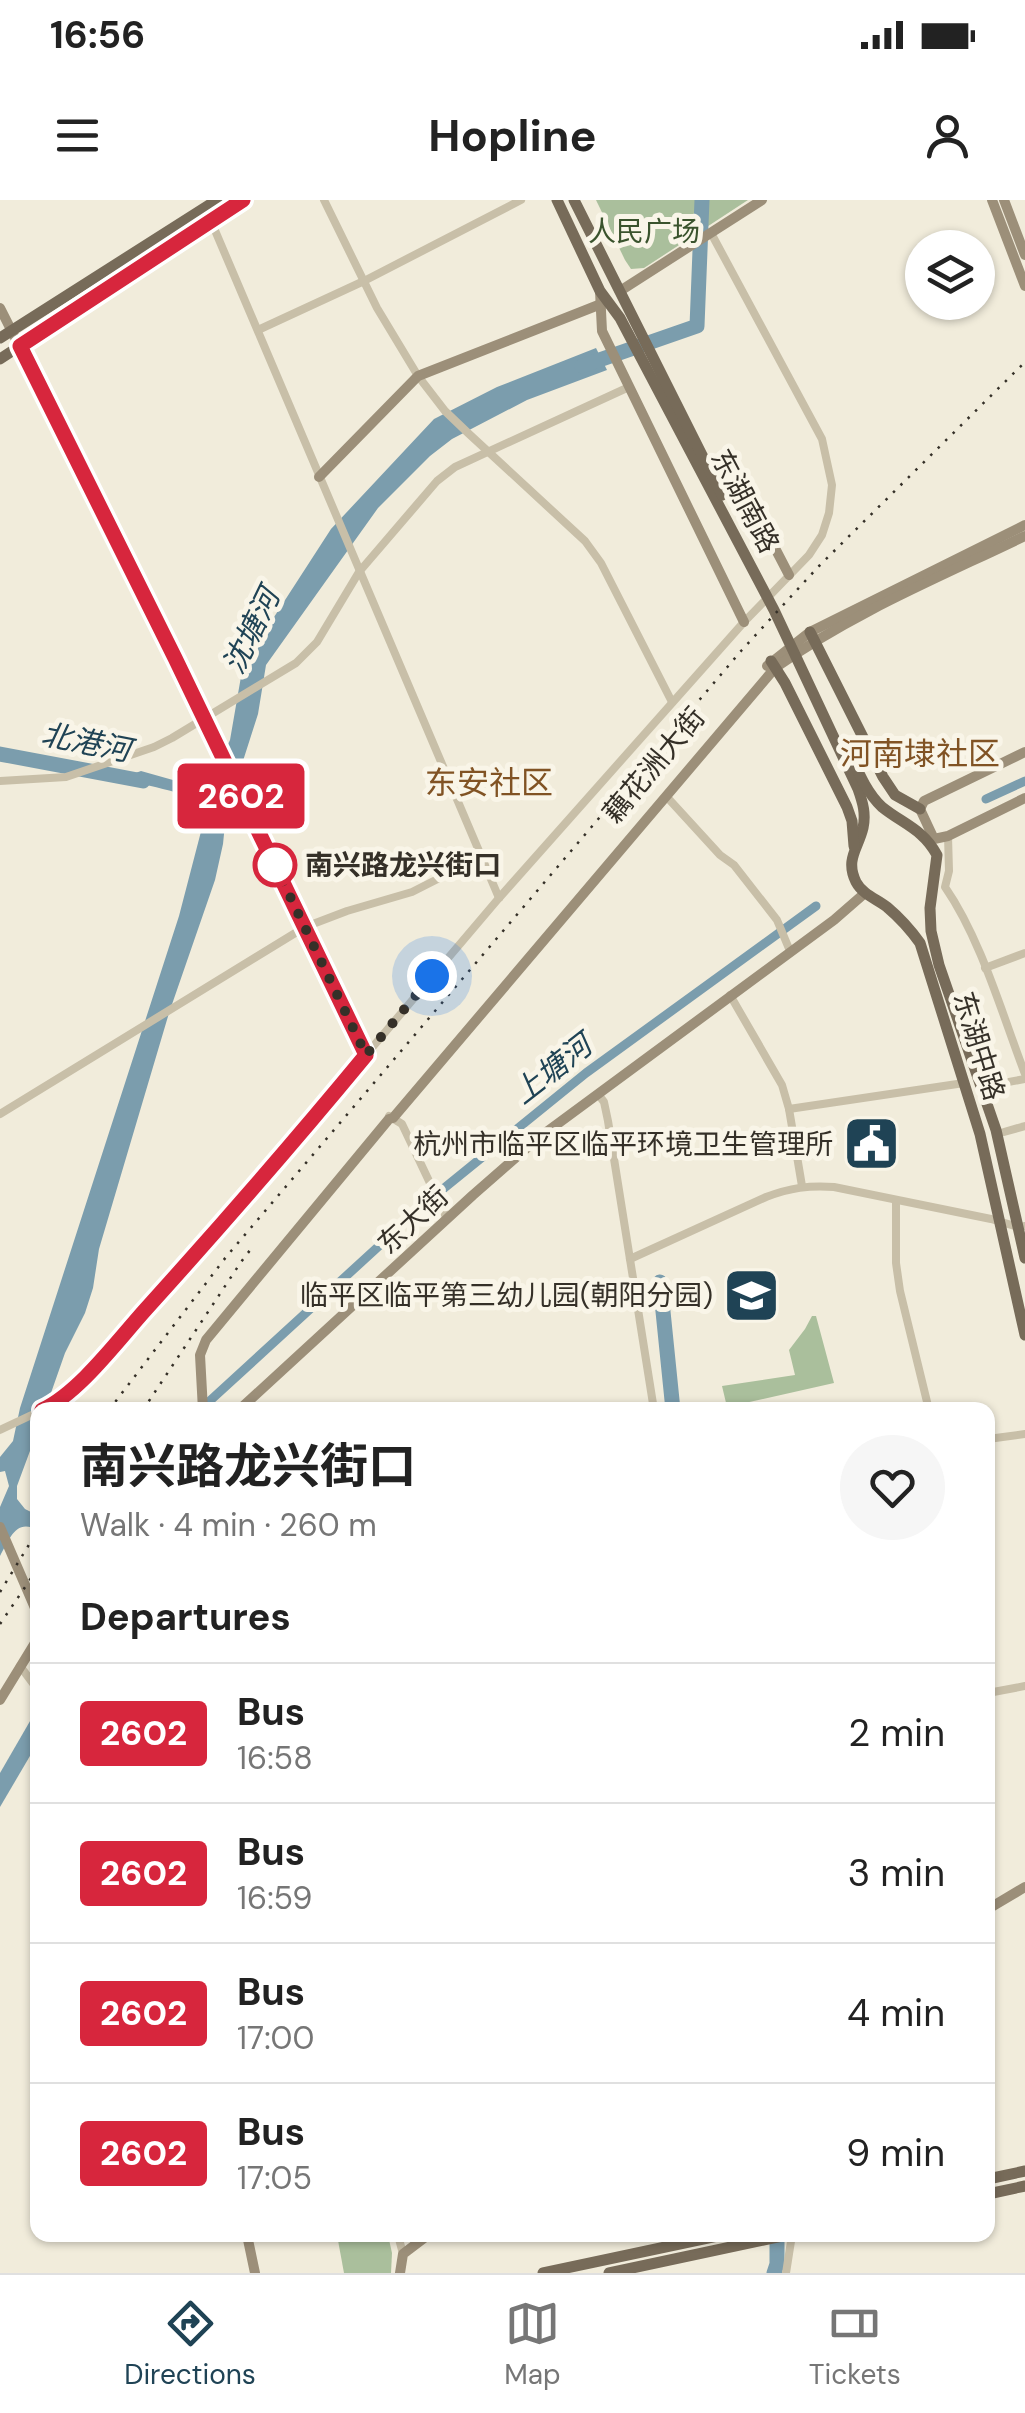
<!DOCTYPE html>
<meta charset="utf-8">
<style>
:root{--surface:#fff;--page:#f6f6f6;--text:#222;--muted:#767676;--line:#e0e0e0;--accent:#1f4355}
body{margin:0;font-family:"DM Sans","Noto Sans SC",sans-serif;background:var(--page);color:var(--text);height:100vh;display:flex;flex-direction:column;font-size:38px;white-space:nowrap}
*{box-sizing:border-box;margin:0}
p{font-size:32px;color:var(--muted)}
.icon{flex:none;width:55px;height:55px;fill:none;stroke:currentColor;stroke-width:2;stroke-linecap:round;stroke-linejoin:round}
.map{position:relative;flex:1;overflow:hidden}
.sheet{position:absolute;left:30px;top:1202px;width:965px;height:840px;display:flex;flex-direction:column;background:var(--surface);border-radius:20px;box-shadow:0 2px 8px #0004}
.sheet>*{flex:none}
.badge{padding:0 20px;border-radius:8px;font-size:35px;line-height:65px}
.controls{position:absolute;left:905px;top:30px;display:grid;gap:20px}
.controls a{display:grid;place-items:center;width:90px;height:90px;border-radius:50%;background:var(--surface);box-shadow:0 2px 8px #0004;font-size:50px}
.you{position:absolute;width:50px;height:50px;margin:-25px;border:8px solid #fff;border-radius:50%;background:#1a73e8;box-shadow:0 0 0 15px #1a73e833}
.map>.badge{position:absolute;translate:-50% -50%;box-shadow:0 0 0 5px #fff}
h2{padding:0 50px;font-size:38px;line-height:90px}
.round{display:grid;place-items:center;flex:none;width:105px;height:105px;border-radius:52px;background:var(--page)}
.headline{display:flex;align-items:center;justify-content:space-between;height:170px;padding:0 50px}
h1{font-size:48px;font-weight:700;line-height:75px}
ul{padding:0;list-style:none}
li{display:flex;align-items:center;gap:30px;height:140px;padding:0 50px;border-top:2px solid var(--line)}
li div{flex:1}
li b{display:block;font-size:38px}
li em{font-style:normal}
li .badge{min-width:110px;font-weight:700;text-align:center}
.status{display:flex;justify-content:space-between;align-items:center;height:70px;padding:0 50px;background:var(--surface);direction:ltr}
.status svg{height:28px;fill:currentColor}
header{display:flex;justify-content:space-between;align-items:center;height:130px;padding:0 50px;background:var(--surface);font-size:45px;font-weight:700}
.tab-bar{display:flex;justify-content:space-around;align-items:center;height:140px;border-top:2px solid var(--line);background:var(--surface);font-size:28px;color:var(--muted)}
.tab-bar a{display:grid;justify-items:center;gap:5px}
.tab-bar .on{color:var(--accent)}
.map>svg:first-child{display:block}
.green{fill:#aabf9c}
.water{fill:#7b9dad}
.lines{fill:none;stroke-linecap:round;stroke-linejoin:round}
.canal{stroke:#7b9dad;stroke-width:9}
.river{stroke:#7b9dad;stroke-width:15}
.street{stroke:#c8bfa8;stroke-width:8}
.secondary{stroke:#9c8f79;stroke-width:10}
.primary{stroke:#776b59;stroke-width:11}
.rail{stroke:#353028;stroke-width:2.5;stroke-dasharray:2.5 8;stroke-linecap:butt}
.line-casing{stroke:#fff;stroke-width:22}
.line{stroke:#d7263d;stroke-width:15}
.walk{stroke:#353028;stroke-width:10;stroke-dasharray:0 18}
.stop-dot{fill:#fff;stroke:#d7263d;stroke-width:5}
.labels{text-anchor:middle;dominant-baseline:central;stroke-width:10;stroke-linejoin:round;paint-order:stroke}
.park-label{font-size:28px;fill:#3a532d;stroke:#f9f5e8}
.street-label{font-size:28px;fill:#353028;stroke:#f9f5e8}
.stop-label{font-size:28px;font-weight:bold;fill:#353028;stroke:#f9f5e8;text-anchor:start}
.poi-label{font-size:28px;fill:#353028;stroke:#f9f5e8;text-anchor:end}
.water-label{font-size:30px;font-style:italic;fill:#1f4355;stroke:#f9f5e8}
.quarter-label{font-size:32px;fill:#815324;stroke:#f9f5e8}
</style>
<div class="status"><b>16:56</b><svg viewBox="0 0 49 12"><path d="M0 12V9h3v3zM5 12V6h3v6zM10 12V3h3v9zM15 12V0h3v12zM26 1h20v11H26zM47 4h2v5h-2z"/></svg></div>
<header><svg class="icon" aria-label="menu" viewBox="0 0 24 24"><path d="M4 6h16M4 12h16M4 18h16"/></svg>Hopline<svg class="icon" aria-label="person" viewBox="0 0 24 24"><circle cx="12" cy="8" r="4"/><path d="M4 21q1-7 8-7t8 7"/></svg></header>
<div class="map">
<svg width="1025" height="2073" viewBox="0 0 1025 2073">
<rect width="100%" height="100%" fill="#f1ecdb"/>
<g class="green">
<polygon points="596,0 748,0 644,68 631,69 625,60"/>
<polygon points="812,1116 816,1116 834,1183 727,1207 722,1186 795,1175 789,1150 805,1129"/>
<polygon points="337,2035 388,2035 392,2053 391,2073 344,2073"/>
</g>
<g class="water">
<path d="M596,148l11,22 -80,30 -75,39 -22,17 -52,52 -112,157 -8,49 -32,100 -3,30 -8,36 -46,133 -70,236 -6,39 -8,25 -20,40 -20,57h-7l-1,22 -20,54v13l8,10 12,6v15c-21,-12 -28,10 -37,26v-49l9,-21 -4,-15 -5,1v-15l13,-16 7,-33 159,-492 25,-96c-1,-5 -1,-12 -4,-16 -7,-11 -65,-21 -81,-25l22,-8 39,11 22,-1 12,-7 16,-34 13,-75 88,-136 103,-110 63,-32z"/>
<polygon points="37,1509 37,1544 0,1607 0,1573"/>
</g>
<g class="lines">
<g class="canal">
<polyline points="986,599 1025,581"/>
<polyline points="202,1208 427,1002 586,873 816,706"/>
</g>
<g class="river">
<polyline points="582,166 697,126 702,0"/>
<polyline points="0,554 143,581"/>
<polyline points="660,1082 673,1210"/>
<polyline points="774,2073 777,2064 777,2035"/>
</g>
<g class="street">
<polyline points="324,0 377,108 418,176 445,211 468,233 585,341 601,363 672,502"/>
<polyline points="211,21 499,698"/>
<polyline points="258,130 364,81 521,0"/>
<polyline points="0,581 66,577 154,547 172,538 296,463 317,442 359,372 437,281 455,267 629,187"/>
<polyline points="666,596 720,655 734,665 777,720 790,751"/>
<path d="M948,636l1,35 -4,16c36,52 57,127 80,187"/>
<polyline points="985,768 1025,753"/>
<polyline points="730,795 782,885 789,909 802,986"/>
<polyline points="981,887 1025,879"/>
<polyline points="598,894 604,902 608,921 654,1210"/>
<polyline points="789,909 964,883"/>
<polyline points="0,914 305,727 347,711 412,692 481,657"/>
<polyline points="389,916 402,924 447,1019"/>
<polyline points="1004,932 1025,926"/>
<polyline points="896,1000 896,1063 900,1091 929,1210"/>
<path d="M630,1059l136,-62c24,-9 43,-12 68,-10l157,32 27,8 7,-1"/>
<polyline points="43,1210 53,1205 86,1175 219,1028 499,698 744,422 809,355 822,335 829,313 832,285 822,239 711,33"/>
<polyline points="0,1230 38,1212"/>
<polyline points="988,1239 1025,1234"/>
<polyline points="20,1466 38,1490"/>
<polyline points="988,1493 1025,1486"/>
<polyline points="398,2035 403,2054"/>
<polyline points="786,2073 792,2035"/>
</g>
<g class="secondary">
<polyline points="992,0 1025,86"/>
<polyline points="1004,0 1025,55"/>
<polyline points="600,91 602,131 744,422"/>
<polyline points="620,91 762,0"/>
<polyline points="0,108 114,333 366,855"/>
<polyline points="319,277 418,176 601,104"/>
<polyline points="738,277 789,375"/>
<polyline points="767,466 810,432 1025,325"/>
<polyline points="1025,552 924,601 920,609 934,639 948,636 1025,598"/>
<path d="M203,1210l-3,-55 6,-15 183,-221 4,-1 382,-450c77,-55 165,-91 250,-132"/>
<polyline points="239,1210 473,995 537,939 834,720 865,693"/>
<polyline points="0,1327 38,1415"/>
<polyline points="0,1500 38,1438"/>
<polyline points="988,1709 1025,1687"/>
<polyline points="247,2035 255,2073"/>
<polyline points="400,2073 403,2054 428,2035"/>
</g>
<g class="primary">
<path d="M557,0l43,91 20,27 154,292 84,179c5,14 8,25 5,39 -5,21 -18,31 -7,54 7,13 21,17 31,25 13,11 23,22 33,36l60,191 45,201"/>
<polyline points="574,0 722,295"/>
<polyline points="0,138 217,0"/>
<polyline points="0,159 243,0"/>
<polyline points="810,432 883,577 895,595 920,609"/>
<polyline points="771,461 785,483 847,607 852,621 854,646"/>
<path d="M852,558c8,18 16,36 30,49 21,17 41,22 55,48l-7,53 1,23 8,34 57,165 29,128"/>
<polyline points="988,1979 1025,1971"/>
<polyline points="988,1994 1025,1986"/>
<polyline points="543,2073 722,2035"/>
<polyline points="609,2073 787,2035"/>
</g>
<g class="rail">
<polyline points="109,1210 226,1057 741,451 819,366 1025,162"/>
<polyline points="143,1210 241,1062 254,1045"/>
<polyline points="0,1392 38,1330"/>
<polyline points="0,1424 38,1368"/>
</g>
</g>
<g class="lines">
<defs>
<path id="line" d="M42,1210c37,-17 76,-70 104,-101 75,-83 149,-168 220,-254l-191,-397 -155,-312 223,-146"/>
</defs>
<use href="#line" class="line-casing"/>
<use href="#line" class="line"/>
<polyline class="walk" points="275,665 366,855 432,776"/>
</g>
<defs>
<symbol id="civic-square" viewBox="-11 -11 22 22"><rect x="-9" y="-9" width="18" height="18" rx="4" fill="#1f4355" stroke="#f9f5e8"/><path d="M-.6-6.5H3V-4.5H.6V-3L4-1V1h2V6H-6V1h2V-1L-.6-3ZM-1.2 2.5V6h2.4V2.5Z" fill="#fff"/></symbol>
<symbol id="school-square" viewBox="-11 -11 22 22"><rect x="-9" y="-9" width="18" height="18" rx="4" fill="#1f4355" stroke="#f9f5e8"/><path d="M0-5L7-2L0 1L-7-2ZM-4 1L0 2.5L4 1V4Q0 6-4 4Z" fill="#fff"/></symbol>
</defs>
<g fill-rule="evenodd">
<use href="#civic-square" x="840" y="912" width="63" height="63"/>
<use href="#school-square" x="720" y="1064" width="63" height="63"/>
</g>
<circle class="stop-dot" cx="275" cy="665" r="20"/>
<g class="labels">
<g class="park-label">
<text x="644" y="31">人民广场</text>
</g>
<g class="street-label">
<text transform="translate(745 301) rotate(62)">东湖南路</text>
<text transform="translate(654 565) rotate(-50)">藕花洲大街</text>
<text transform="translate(979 846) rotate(73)">东湖中路</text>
<text transform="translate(413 1020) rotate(-43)">东大街</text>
</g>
<g class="stop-label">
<text x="305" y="665">南兴路龙兴街口</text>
</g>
<g class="poi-label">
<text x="833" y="944">杭州市临平区临平环境卫生管理所</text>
<text x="713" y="1095">临平区临平第三幼儿园(朝阳分园)</text>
</g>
<g class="water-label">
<text transform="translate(251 431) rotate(-64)">沈塘河</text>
<text transform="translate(86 542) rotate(11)">北港河</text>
<text transform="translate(552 869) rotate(-38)">上塘河</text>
</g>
<g class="quarter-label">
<text x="920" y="554">河南埭社区</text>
<text x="489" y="583">东安社区</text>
</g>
</g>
</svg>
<div class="controls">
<a><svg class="icon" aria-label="layers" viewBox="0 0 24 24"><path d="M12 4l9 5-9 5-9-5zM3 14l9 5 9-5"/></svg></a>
</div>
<div class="you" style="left:432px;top:776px"></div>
<b class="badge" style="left:241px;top:596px;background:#d7263d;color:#fff">2602</b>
<section class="sheet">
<div class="headline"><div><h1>南兴路龙兴街口</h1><p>Walk · 4 min · 260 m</p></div><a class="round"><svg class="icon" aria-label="heart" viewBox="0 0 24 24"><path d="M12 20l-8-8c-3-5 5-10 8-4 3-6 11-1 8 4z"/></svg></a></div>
<h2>Departures</h2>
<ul>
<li><span class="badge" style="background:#d7263d;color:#fff">2602</span><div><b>Bus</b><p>16:58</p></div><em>2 min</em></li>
<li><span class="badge" style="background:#d7263d;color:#fff">2602</span><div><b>Bus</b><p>16:59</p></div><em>3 min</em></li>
<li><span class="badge" style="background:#d7263d;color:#fff">2602</span><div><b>Bus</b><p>17:00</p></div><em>4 min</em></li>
<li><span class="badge" style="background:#d7263d;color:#fff">2602</span><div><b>Bus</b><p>17:05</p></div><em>9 min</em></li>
</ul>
</section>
</div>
<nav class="tab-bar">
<a class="on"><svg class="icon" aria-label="directions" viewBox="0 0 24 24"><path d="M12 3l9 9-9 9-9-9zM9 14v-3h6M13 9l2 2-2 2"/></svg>Directions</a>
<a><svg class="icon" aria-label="map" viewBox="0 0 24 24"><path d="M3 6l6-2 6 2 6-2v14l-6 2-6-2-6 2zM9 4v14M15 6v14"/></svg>Map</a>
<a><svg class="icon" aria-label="tickets" viewBox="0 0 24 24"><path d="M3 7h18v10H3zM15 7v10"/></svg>Tickets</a>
</nav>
